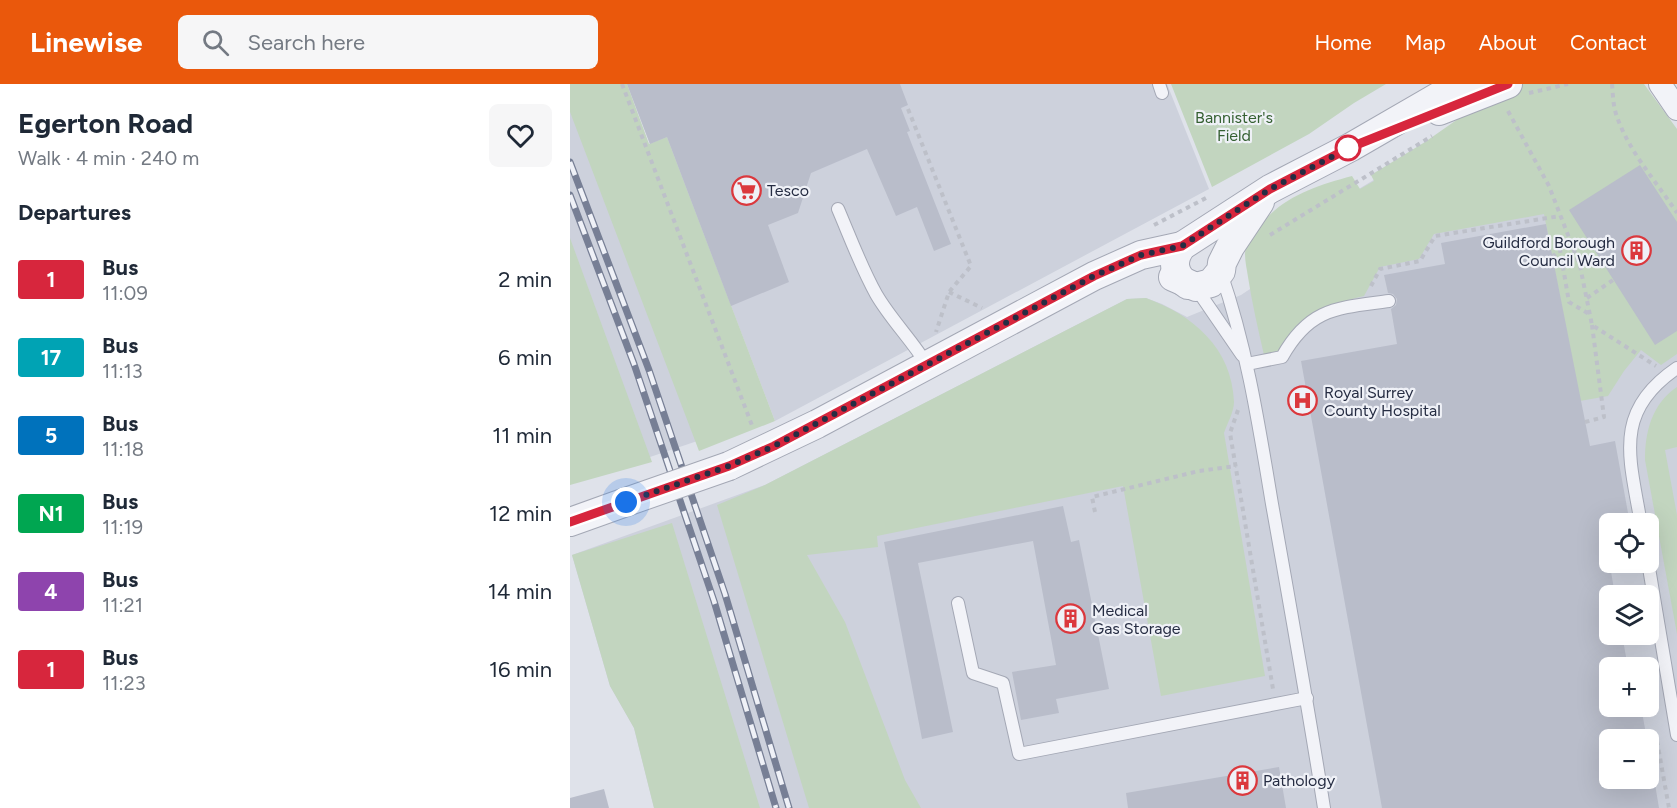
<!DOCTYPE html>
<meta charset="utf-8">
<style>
:root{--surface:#fff;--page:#f6f6f7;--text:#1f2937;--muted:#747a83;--accent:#ea580c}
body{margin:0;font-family:Figtree,sans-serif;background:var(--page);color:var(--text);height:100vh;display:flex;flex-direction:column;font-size:22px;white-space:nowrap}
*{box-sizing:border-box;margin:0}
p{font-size:20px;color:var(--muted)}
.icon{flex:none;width:33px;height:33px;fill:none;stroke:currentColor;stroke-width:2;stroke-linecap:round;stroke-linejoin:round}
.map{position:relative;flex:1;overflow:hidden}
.drawer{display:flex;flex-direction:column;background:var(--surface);width:570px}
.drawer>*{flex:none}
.badge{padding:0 12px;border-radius:4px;font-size:21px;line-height:39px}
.buttons{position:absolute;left:1029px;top:429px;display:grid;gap:12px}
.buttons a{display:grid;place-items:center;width:60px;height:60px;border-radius:9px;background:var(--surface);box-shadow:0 6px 24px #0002;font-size:30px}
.you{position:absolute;width:30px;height:30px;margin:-15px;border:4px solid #fff;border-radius:50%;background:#1a73e8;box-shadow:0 0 0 9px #1a73e833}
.map>.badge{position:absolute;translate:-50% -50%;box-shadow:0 0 0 3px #fff}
h2{padding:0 18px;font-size:22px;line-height:54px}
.round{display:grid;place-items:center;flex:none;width:63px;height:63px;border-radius:9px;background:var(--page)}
.overview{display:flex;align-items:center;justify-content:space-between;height:102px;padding:0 18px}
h1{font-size:28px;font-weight:700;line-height:45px}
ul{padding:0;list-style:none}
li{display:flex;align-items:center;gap:18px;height:78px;padding:0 18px}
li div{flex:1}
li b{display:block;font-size:22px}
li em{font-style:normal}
li .badge{min-width:66px;font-weight:700;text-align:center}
header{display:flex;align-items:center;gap:36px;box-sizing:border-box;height:84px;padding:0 30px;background:var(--accent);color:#fff}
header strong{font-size:28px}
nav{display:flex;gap:33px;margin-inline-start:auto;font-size:21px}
.search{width:420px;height:54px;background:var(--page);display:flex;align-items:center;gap:15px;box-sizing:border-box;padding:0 21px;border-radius:9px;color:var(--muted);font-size:22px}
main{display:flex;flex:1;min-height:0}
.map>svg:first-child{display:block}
.built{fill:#cdd1dc;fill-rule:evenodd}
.green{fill:#c2d5bf}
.building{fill:#b9bdca}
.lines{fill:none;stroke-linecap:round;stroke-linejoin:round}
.service-casing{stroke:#a4a8b5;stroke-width:14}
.minor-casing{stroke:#a4a8b5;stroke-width:24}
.tertiary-casing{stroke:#a4a8b5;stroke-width:30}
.path{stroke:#bdc0c9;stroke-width:4;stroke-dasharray:4.5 4.5;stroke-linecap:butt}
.service{stroke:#f2f3f8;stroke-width:12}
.minor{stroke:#f2f3f8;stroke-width:22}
.tertiary{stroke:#f2f3f8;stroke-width:28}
.rail-casing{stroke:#777f95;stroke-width:7}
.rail{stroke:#eff1f7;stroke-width:4.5;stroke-dasharray:14;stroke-linecap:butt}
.tertiary-bridge-casing{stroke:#a4a8b5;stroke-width:30;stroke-linecap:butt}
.tertiary-bridge{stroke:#f2f3f8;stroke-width:28}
.line-casing{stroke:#fff;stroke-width:14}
.line{stroke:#d7263d;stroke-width:9}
.walk{stroke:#262d43;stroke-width:6;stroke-dasharray:0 10.8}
.stop-dot{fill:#fff;stroke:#d7263d;stroke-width:3}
.labels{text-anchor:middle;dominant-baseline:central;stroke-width:4.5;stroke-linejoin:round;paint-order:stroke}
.park-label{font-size:16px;fill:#356032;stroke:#eff1f7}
.poi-label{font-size:16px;fill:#262d43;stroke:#eff1f7;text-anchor:start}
</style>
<header>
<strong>Linewise</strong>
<div class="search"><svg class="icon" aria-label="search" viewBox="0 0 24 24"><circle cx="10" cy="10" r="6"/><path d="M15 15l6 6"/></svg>Search here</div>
<nav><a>Home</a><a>Map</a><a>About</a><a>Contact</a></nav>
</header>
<main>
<section class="drawer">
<div class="overview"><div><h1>Egerton Road</h1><p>Walk · 4 min · 240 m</p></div><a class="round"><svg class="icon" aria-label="heart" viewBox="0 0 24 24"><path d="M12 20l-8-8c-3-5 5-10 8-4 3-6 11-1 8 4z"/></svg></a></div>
<h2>Departures</h2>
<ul>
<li><span class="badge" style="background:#d7263d;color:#fff">1</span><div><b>Bus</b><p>11:09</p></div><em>2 min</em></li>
<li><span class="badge" style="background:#00a3b4;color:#fff">17</span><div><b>Bus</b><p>11:13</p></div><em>6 min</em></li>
<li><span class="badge" style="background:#0072bc;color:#fff">5</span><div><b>Bus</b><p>11:18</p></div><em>11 min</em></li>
<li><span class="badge" style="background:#00a651;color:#fff">N1</span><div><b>Bus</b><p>11:19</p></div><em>12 min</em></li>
<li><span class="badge" style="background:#8e44ad;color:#fff">4</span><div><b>Bus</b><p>11:21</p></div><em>14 min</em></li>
<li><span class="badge" style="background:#d7263d;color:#fff">1</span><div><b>Bus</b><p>11:23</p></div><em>16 min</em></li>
</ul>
</section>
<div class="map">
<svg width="1107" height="724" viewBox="0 0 1107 724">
<rect width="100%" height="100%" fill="#dfe2ea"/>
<g class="built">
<polygon points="0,0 151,349 0,400"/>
<polygon points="57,0 597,0 639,105 205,337 97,54 80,60"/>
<path d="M1107,62v662h-1023l-20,-80 -24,-42 -38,-131 193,-70 362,-186 19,-1 16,6 25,13 54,-22 9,-6 21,-47 144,-87zM1040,440h38v38h-38zM1040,512h38v38h-38zM1040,584h38v38h-38zM1040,656h38v38h-38z"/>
</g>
<g class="green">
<polygon points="0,0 57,0 79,60 97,53 205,337 129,367 0,28"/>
<polygon points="601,0 816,0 784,19 739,50 642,103"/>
<path d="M949,0h125l33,45v225l-16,11 -20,-15 -17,21 -16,25 -28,5 -36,-187 -110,20 -15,25 -39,8 -16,29c-41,10 -64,19 -86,56l-14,3c-6,-26 -12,-52 -16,-78 -1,-7 -3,-15 -3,-23 0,-9 7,-17 12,-25 24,-32 58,-43 95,-53l8,13 14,-8 -3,-6 54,-33 73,-51z"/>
<polygon points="0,154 82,378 0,401"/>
<path d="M576,214c47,17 86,50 88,104 0,10 -7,22 -10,31l41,243 -104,20 -38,-210 -246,50 1,11 -71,8 38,67 60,158 16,28h-112l-92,-303 48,-20 362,-186z"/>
<path d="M1107,303v60l-12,3 12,65v119l-32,-174c0,-29 7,-56 32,-73z"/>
<polygon points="102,439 190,724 84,724 64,644 40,602 2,471"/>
</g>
<g class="building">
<polygon points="57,0 330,0 338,21 331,24 340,47 337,48 381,160 364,167 347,123 326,132 297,65 241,89 228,129 198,141 219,198 161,222 97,53 80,60"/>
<polygon points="1070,81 1107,138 1107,247 1085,261 999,126"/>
<polygon points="976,140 1020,362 1045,357 1060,440 1040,440 1040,481 1045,512 1040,512 1040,550 1052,550 1058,584 1040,584 1040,622 1071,622 1077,656 1040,656 1040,694 1084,694 1089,724 812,724 731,277 827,260 821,225 826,221 827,215 823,210 818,209 814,191 875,180 871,159"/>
<polygon points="493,422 501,458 509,456 539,605 486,615 489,629 451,636 442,588 486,581 463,457 348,479 383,648 352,655 314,458"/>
<polygon points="709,683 716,724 558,724 556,709"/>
<polygon points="34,705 39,724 0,724 0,714"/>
</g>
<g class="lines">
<defs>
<g id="service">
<polyline points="589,0 592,9"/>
<path d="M268,125c12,28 23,58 38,85 15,26 36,46 51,71"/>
<path d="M651,189c26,75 38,153 51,231 18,101 36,202 52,304"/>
<polyline points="626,204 672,271"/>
<path d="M677,280l35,-7c28,-50 56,-49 107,-56"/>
<path d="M1071,440c-11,-66 -29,-112 36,-156"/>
<polyline points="1078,478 1107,651"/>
<polyline points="388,519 403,589 433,599 449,670 737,614"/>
</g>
<polyline id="minor" points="1090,0 1107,25"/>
<g id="tertiary">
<polyline points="869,27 938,0"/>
<polyline points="603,193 626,203 641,199 651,187 652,179 660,163 690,118"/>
<path d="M618,201c-15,-10 -17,-25 -6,-39l88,-57 81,-42 109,-63"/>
<polyline points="159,382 247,340 524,192 571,171 612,162"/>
<polyline points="0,438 56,418"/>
</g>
</defs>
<use href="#service" class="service-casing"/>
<use href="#minor" class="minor-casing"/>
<use href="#tertiary" class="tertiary-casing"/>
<g class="path">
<polyline points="52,0 183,344"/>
<path d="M1042,0c1,11 1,22 5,33 13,36 39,64 60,96"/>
<polyline points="959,9 998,0"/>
<polyline points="338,25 401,182 379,208 366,248"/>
<polyline points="938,27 979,102 1010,182 1022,241 1086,282"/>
<polyline points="584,141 636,114"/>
<polyline points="700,151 862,52"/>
<polyline points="982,173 990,166 999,218 1019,230"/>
<polyline points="801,202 810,185 850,177 865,152 990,132"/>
<polyline points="379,208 412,224"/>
<polyline points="1017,214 1043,196"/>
<polyline points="668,326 660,349 703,605"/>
<polyline points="1015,338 1034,333 1022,241"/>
<polyline points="525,428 522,413 629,387 666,382"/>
<polyline points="1087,657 1099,724"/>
<polyline points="1079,665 1086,657"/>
</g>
<use href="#service" class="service"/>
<use href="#minor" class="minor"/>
<use href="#tertiary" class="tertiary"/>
<defs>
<g id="rail">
<polyline points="0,78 79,286 155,510 219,724"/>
<polyline points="0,111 64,280 144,517 206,724"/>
</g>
</defs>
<use href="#rail" class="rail-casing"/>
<use href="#rail" class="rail"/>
<defs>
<polyline id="tertiary-bridge" points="56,418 159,382"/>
</defs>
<use href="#tertiary-bridge" class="tertiary-bridge-casing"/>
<use href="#tertiary-bridge" class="tertiary-bridge"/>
</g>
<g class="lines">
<defs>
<polyline id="line" points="0,438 159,382 204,362 524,192 571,171 612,162 700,105 781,63 938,0"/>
</defs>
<use href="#line" class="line-casing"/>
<use href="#line" class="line"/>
<polyline class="walk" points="56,418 159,382 204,362 524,192 571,171 612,162 700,105 781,63 778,64"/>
</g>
<defs>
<symbol id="supermarket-ring" viewBox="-11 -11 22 22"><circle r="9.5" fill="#eff1f7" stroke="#db383d" stroke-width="1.5"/><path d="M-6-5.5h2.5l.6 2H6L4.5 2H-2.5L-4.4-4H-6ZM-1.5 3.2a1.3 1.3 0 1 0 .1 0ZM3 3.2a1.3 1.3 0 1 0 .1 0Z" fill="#db383d"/></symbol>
<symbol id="building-ring" viewBox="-11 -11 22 22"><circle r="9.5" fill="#eff1f7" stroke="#db383d" stroke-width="1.5"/><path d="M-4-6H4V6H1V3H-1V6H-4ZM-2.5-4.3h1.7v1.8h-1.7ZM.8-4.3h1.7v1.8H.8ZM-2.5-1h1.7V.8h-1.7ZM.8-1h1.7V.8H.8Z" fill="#db383d"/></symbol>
<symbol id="hospital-ring" viewBox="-11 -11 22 22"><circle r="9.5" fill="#eff1f7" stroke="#db383d" stroke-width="1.5"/><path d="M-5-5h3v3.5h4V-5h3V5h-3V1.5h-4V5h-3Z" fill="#db383d"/></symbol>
</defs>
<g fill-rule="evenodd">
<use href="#supermarket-ring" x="160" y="90" width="33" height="33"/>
<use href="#building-ring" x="1050" y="150" width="33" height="33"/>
<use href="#hospital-ring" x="716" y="300" width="33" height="33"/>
<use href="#building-ring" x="484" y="518" width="33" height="33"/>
<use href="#building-ring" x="656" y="680" width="33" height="33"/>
</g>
<circle class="stop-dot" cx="778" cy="64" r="12"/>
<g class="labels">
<g class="park-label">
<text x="664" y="33">Bannister's<tspan x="664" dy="18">Field</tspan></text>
</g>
<g class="poi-label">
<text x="197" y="106">Tesco</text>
<text x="1045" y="158" text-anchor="end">Guildford Borough<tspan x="1045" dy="18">Council Ward</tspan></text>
<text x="754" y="308">Royal Surrey<tspan x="754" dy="18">County Hospital</tspan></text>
<text x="522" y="526">Medical<tspan x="522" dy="18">Gas Storage</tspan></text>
<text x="693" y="696">Pathology</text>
</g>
</g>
</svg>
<div class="buttons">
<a><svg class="icon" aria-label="locate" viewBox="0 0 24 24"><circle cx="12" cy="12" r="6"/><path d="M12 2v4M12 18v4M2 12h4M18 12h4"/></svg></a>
<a><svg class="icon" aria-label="layers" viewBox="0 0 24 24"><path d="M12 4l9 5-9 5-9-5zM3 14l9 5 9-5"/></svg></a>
<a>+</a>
<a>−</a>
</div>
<div class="you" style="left:56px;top:418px"></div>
</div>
</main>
